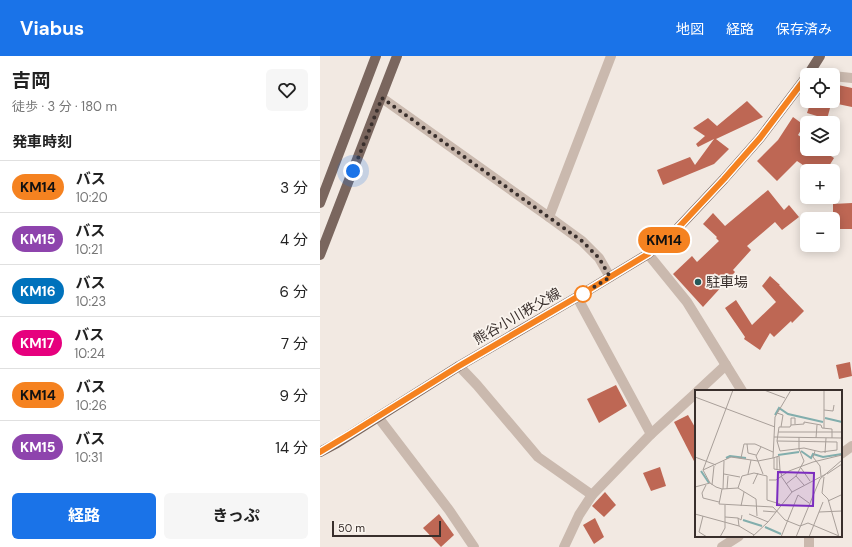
<!DOCTYPE html>
<html lang="ja">
<meta charset="utf-8">
<style>
:root{--surface:#fff;--page:#f6f6f6;--text:#222;--muted:#767676;--line:#e0e0e0;--accent:#1a73e8}
body{margin:0;font-family:"DM Sans","Noto Sans JP",sans-serif;background:var(--page);color:var(--text);height:100vh;display:flex;flex-direction:column;font-size:15px;white-space:nowrap}
*{box-sizing:border-box;margin:0}
p{font-size:13px;color:var(--muted)}
.icon{flex:none;width:22px;height:22px;fill:none;stroke:currentColor;stroke-width:2;stroke-linecap:round;stroke-linejoin:round}
.map{position:relative;flex:1;overflow:hidden}
.panel{display:flex;flex-direction:column;background:var(--surface);width:320px}
.panel>*{flex:none}
.badge{padding:0 8px;border-radius:13px;font-size:14px;line-height:26px}
.controls{position:absolute;left:480px;top:12px;display:grid;gap:8px}
.controls a{display:grid;place-items:center;width:40px;height:40px;border-radius:6px;background:var(--surface);box-shadow:0 2px 10px #0003;font-size:20px}
.scale{position:absolute;left:12px;bottom:10px;width:109px;box-sizing:border-box;padding-left:4px;border:2px solid #392f2c;border-top:0;font-size:11px;line-height:14px;white-space:nowrap;color:#392f2c;-webkit-text-stroke:3px #faf4ee;paint-order:stroke}
.you{position:absolute;width:20px;height:20px;margin:-10px;border:3px solid #fff;border-radius:50%;background:#1a73e8;box-shadow:0 0 0 6px #1a73e833}
.map>.badge{position:absolute;translate:-50% -50%;box-shadow:0 0 0 2px #fff}
h2{padding:0 12px;font-size:15px;line-height:36px}
.round{display:grid;place-items:center;flex:none;width:42px;height:42px;border-radius:6px;background:var(--page)}
.headline{display:flex;align-items:center;justify-content:space-between;height:68px;padding:0 12px}
h1{font-size:19px;font-weight:700;line-height:30px}
.cta{display:flex;gap:8px;margin-top:auto;padding:8px 12px}
.cta a{flex:1;height:46px;border-radius:6px;background:var(--accent);color:#fff;font-size:16px;font-weight:700;line-height:46px;text-align:center}
.cta a+a{background:var(--page);color:var(--text)}
ul{padding:0;list-style:none}
li{display:flex;align-items:center;gap:12px;height:52px;padding:0 12px;border-top:1px solid var(--line)}
li div{flex:1}
li b{display:block;font-size:15px}
li em{font-style:normal}
li .badge{min-width:44px;font-weight:700;text-align:center}
header{display:flex;align-items:center;gap:24px;box-sizing:border-box;height:56px;padding:0 20px;background:var(--accent);color:#fff}
header strong{font-size:19px}
nav{display:flex;gap:22px;margin-inline-start:auto;font-size:14px}
main{display:flex;flex:1;min-height:0}
.map>svg:first-child{display:block}
.building{fill:#be6754}
.lines{fill:none;stroke-linecap:round;stroke-linejoin:round}
.minor{stroke:#cab9ae;stroke-width:10}
.major{stroke:#7a665e;stroke-width:10}
.line-casing{stroke:#fff;stroke-width:9}
.line{stroke:#f58220;stroke-width:6}
.walk{stroke:#392f2c;stroke-width:4;stroke-dasharray:0 7.2}
.poi-dot{fill:#245858;stroke:#faf4ee;stroke-width:1.5}
.stop-dot{fill:#fff;stroke:#f58220;stroke-width:2}
.labels{text-anchor:middle;dominant-baseline:central;stroke-width:3.5;stroke-linejoin:round;paint-order:stroke}
.poi-label{font-size:14px;fill:#392f2c;stroke:#faf4ee;text-anchor:start}
.street-label{font-size:14px;fill:#392f2c;stroke:#faf4ee}
.inset-river{fill:none;stroke:#82aead;stroke-width:2}
.inset-road{fill:none;stroke:#a89f99;stroke-width:1}
.view{fill:#7b2cbf;fill-opacity:0.15;stroke:#7b2cbf;stroke-width:2}
.inset-edge{fill:none;stroke:#392f2c;stroke-width:2}
</style>
<header>
<strong>Viabus</strong>
<nav><a>地図</a><a>経路</a><a>保存済み</a></nav>
</header>
<main>
<section class="panel">
<div class="headline"><div><h1>吉岡</h1><p>徒歩 · 3 分 · 180 m</p></div><a class="round"><svg class="icon" aria-label="heart" viewBox="0 0 24 24"><path d="M12 20l-8-8c-3-5 5-10 8-4 3-6 11-1 8 4z"/></svg></a></div>
<h2>発車時刻</h2>
<ul>
<li><span class="badge" style="background:#f58220;color:#111">KM14</span><div><b>バス</b><p>10:20</p></div><em>3 分</em></li>
<li><span class="badge" style="background:#8e44ad;color:#fff">KM15</span><div><b>バス</b><p>10:21</p></div><em>4 分</em></li>
<li><span class="badge" style="background:#0072bc;color:#fff">KM16</span><div><b>バス</b><p>10:23</p></div><em>6 分</em></li>
<li><span class="badge" style="background:#e6007e;color:#fff">KM17</span><div><b>バス</b><p>10:24</p></div><em>7 分</em></li>
<li><span class="badge" style="background:#f58220;color:#111">KM14</span><div><b>バス</b><p>10:26</p></div><em>9 分</em></li>
<li><span class="badge" style="background:#8e44ad;color:#fff">KM15</span><div><b>バス</b><p>10:31</p></div><em>14 分</em></li>
</ul>
<div class="cta"><a>経路</a><a>きっぷ</a></div>
</section>
<div class="map">
<svg width="532" height="491" viewBox="0 0 532 491">
<rect width="100%" height="100%" fill="#f2e9e2"/>
<g class="building">
<polygon points="518,29 532,32 532,51 513,47 513,33 517,35"/>
<polygon points="427,45 443,61 396,83 409,93 394,108 343,129 337,114 370,101 375,109 394,83 378,91 376,88 385,80 373,72 388,62 397,70"/>
<polygon points="491,45 512,45 507,63 487,57"/>
<polygon points="473,61 484,69 478,79 487,85 487,93 500,93 514,102 506,115 492,115 477,105 457,125 437,105 458,84"/>
<polygon points="448,134 464,154 469,149 479,161 462,174 455,166 427,190 431,194 413,214 415,216 383,251 353,218 372,200 377,206 399,185 396,182 397,181 383,168 393,157 405,170"/>
<polygon points="532,147 532,173 513,173 513,148"/>
<polygon points="450,220 460,229 459,229 484,255 472,267 471,265 454,281 450,277 440,294 424,283 425,281 405,252 416,244 432,269 456,246 442,230"/>
<polygon points="530,306 532,320 519,323 516,309"/>
<polygon points="296,329 307,350 279,367 267,343"/>
<polygon points="368,359 376,373 376,409 354,366"/>
<polygon points="340,411 346,430 331,435 323,417"/>
<polygon points="285,436 296,449 284,461 272,450"/>
<polygon points="119,458 134,479 121,491 103,472"/>
<polygon points="275,462 284,481 274,488 263,469"/>
</g>
<g class="lines">
<g class="minor">
<polyline points="513,20 532,22"/>
<polyline points="62,42 229,161 291,0"/>
<polyline points="229,161 262,185 279,202 290,221"/>
<polyline points="328,198 367,246 422,335"/>
<polyline points="257,241 331,378"/>
<polyline points="139,310 157,329 218,401 272,439"/>
<polyline points="378,335 406,309"/>
<polyline points="58,361 129,454 154,491"/>
<polyline points="521,398 532,390"/>
<polyline points="244,491 259,459 272,439 331,378 376,337"/>
<polyline points="402,491 419,480"/>
<polyline points="489,491 489,480"/>
</g>
<g class="major">
<polyline points="488,19 500,0"/>
<polyline points="0,147 56,0"/>
<polyline points="0,199 77,0"/>
<polyline points="0,396 17,387 139,310 257,241 328,198 358,172 404,123 440,82 487,20"/>
</g>
</g>
<g class="lines">
<defs>
<polyline id="line" points="0,396 30,378 139,310 257,241 328,198 358,172 404,123 440,82 487,20"/>
</defs>
<use href="#line" class="line-casing"/>
<use href="#line" class="line"/>
<polyline class="walk" points="33,115 62,42 262,185 279,202 290,221 263,238"/>
</g>
<circle class="poi-dot" cx="378" cy="226" r="4"/>
<circle class="stop-dot" cx="263" cy="238" r="8"/>
<g class="labels">
<g class="poi-label">
<text x="386" y="226">駐車場</text>
</g>
<g class="street-label">
<text transform="translate(197 260) rotate(-30)">熊谷小川秩父線</text>
</g>
</g>
<g transform="translate(375 334)">
<rect width="147" height="147" fill="#f2e9e2"/>
<path class="inset-river" d="M80,25l4,-7 9,6 35,8M130,28l17,4M106,61l10,7 2,-4 10,3 19,-3M83,65l21,-3M31,68l4,-2 16,2M6,81l8,12M48,130l19,6M70,137l16,7"/>
<path class="inset-road" d="M38,0l-30,80 7,13 6,4 6,2 16,-1 18,11 1,17M69,0l21,8M129,0v38M0,7l80,30M129,20l9,1 1,-6M82,23l6,2 -2,12M96,35v-7h4v6M83,42h64M79,47l68,1M121,48l1,-13M82,51l60,1v8l-16,2 -17,-4 -24,3 -3,-10 2,-14h11l1,-2 13,-1v-2l17,3 1,3 10,1v9M52,54l1,9 8,2M66,57l-5,9 7,18M120,61l-2,6 7,9 1,10M130,63l1,-15M0,67l21,8M82,67v13M46,68l3,-14h11l18,8M78,68l6,-2 1,14M79,68v11l6,1 2,6M106,78l9,13M8,80l28,-13 27,4 15,-3 2,-41 16,-27M29,84l16,3M53,84l3,-14M132,84l15,-10M86,86l11,16M101,86l8,9M129,87l-2,16 6,6 11,38M74,90h7l13,-9 24,-9 29,-7M58,94l5,-11M91,94l10,-8 8,-15 -5,-12v-12M11,95l-4,8 1,5 16,4M17,95l2,-19M0,97l15,-4M43,98l4,-12 12,-3 13,3v24l13,4M27,99l-3,15 54,3 12,13 15,6 8,-3 31,13M28,99l1,-28M32,99l1,-13M133,111l13,-6M46,116l3,-14M68,121l13,1M124,122l23,-1M0,124l44,12 15,9M54,124l19,8M8,126l-4,16 8,5M30,127l13,1M44,136l-1,-8 3,2 1,-5M25,147l5,-9v-23M57,147l16,-15 24,-30 34,-18M86,147l17,-42 11,8M101,147l24,-58 22,-19M114,147l14,-35"/>
<path class="view" d="M83,82l36,1 -1,33 -36,-1z"/>
<rect width="147" height="147" class="inset-edge"/>
</g>
</svg>
<div class="controls">
<a><svg class="icon" aria-label="locate" viewBox="0 0 24 24"><circle cx="12" cy="12" r="6"/><path d="M12 2v4M12 18v4M2 12h4M18 12h4"/></svg></a>
<a><svg class="icon" aria-label="layers" viewBox="0 0 24 24"><path d="M12 4l9 5-9 5-9-5zM3 14l9 5 9-5"/></svg></a>
<a>+</a>
<a>−</a>
</div>
<div class="scale">50 m</div>
<div class="you" style="left:33px;top:115px"></div>
<b class="badge" style="left:344px;top:184px;background:#f58220;color:#111">KM14</b>
</div>
</main>
